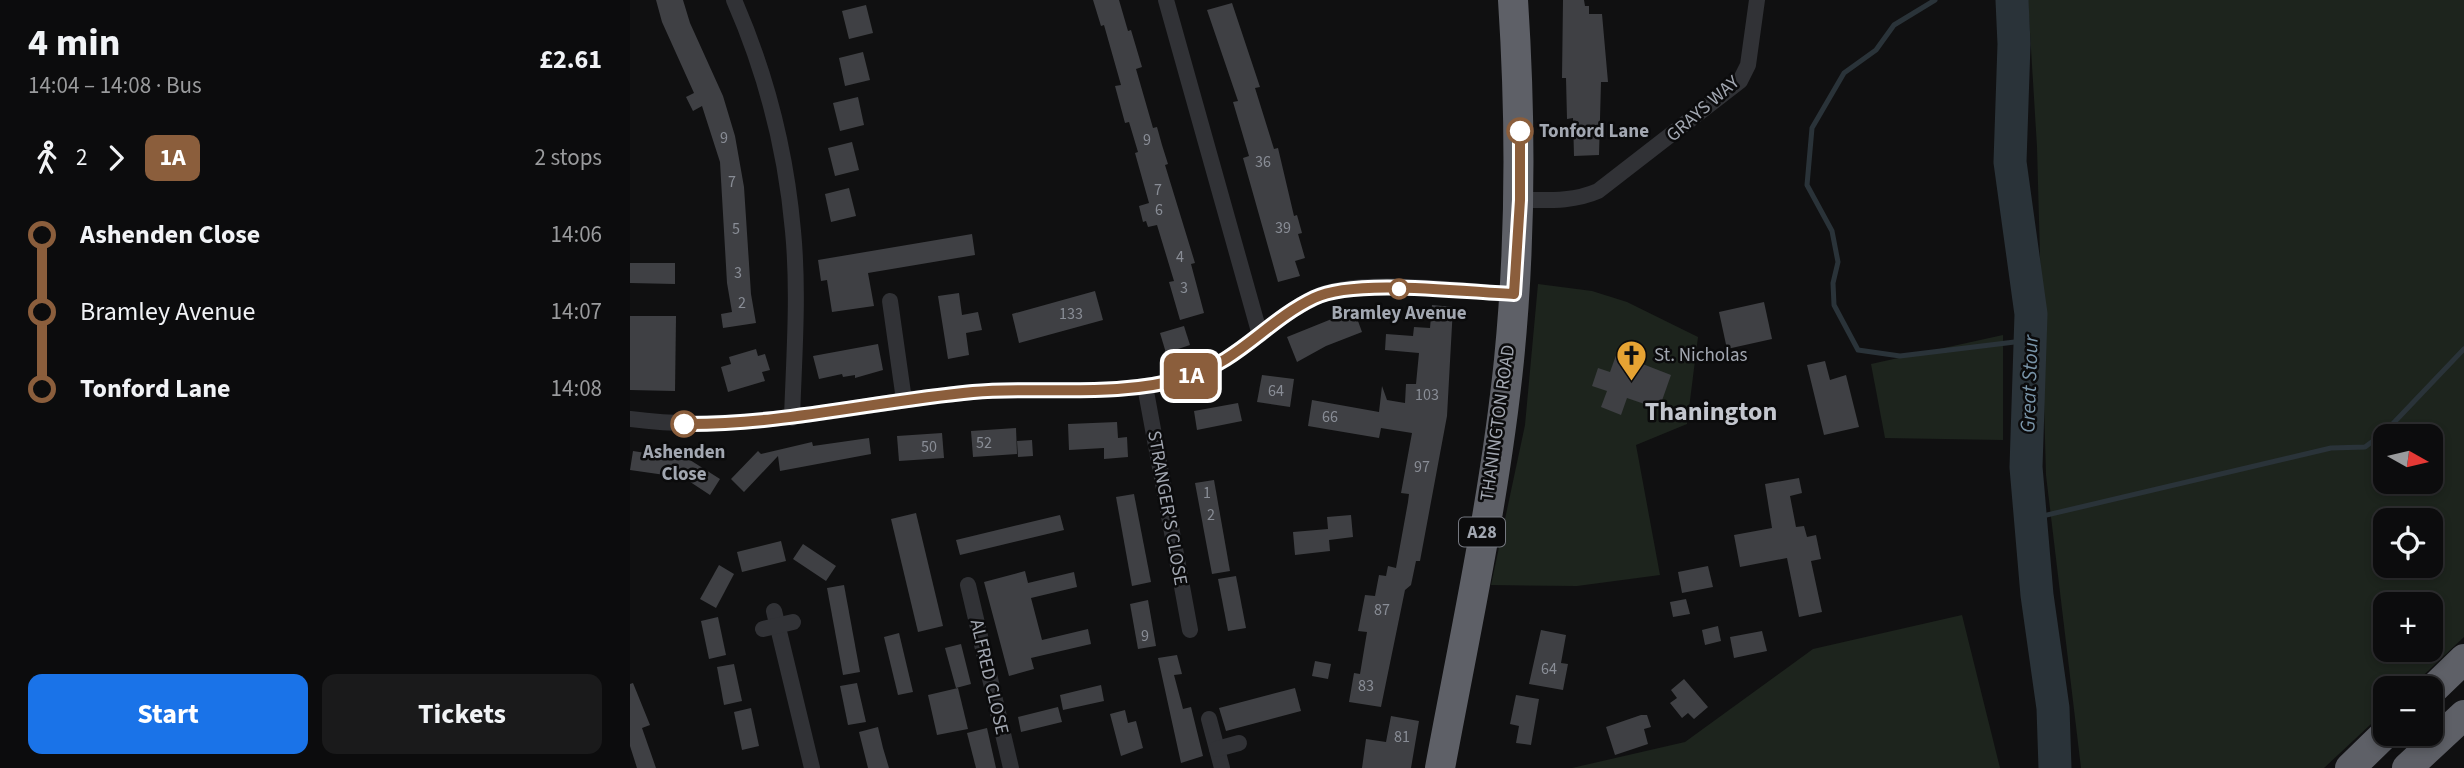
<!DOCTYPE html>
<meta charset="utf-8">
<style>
:root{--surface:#0c0c0d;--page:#1a1a1b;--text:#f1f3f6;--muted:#9a9b9d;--line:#2c2c2e;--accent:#1a73e8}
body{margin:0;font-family:"Source Sans 3",sans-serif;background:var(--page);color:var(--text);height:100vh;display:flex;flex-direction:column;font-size:26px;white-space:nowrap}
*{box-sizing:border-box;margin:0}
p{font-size:23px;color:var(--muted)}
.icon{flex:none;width:38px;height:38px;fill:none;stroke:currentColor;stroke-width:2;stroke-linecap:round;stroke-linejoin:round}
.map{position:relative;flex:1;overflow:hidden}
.panel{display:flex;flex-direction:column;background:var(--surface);width:630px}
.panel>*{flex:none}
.badge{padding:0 14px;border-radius:10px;font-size:24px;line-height:46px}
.needle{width:46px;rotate:98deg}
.buttons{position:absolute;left:1743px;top:424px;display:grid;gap:14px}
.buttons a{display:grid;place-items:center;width:70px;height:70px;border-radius:14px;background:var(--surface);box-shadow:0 4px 10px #0003,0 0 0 2px var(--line);font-size:35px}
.map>.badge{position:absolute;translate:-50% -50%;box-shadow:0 0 0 4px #fff}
.legs{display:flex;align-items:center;gap:10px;height:77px;padding:0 28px;font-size:23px}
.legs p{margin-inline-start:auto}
.summary{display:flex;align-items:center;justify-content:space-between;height:119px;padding:0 28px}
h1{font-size:38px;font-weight:700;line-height:52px}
.primary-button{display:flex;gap:14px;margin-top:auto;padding:14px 28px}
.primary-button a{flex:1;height:80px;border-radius:14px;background:var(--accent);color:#fff;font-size:28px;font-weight:700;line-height:80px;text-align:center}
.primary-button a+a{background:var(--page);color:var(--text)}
ul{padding:0 28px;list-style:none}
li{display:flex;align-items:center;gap:24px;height:77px;font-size:26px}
li i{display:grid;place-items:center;width:10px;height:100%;margin:0 9px;background:currentColor}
li i::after{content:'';width:18px;height:18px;margin:-9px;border:5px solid;border-radius:50%;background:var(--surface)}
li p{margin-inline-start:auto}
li:first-child i{background:linear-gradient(#0000 50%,currentColor 0)}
li:last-child i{background:linear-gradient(currentColor 50%,#0000 0)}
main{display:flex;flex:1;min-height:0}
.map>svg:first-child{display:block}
.green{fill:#1d241d;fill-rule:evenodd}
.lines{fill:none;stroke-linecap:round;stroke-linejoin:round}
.stream{stroke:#2a3339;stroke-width:5}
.river{stroke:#2a3339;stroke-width:33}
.building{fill:#3f4044}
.street{stroke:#313236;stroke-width:16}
.highway{stroke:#5e6067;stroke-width:30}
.line-1-casing{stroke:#fff;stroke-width:16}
.line-1{stroke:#8b5e3c;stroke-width:10}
.stop-1-dot{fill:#fff;stroke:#8b5e3c;stroke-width:3.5}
.labels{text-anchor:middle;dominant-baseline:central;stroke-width:5;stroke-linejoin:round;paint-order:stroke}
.number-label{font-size:16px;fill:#898d96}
.shield{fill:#0b0b0c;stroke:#757880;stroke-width:2}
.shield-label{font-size:18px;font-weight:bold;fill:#a2a7b1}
.street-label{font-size:19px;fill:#a2a7b1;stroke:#0b0b0c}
.stop-label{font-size:19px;font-weight:bold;fill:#a2a7b1;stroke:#0b0b0c}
.poi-label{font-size:19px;fill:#a2a7b1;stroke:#0b0b0c;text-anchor:start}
.water-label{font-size:21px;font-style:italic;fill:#7a96ab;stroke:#0b0b0c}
.district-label{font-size:26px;font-weight:bold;fill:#c3c6ce;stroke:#0b0b0c}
</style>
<main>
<section class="panel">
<div class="summary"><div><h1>4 min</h1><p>14:04 – 14:08 · Bus</p></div><b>£2.61</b></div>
<div class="legs"><svg class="icon" aria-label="walk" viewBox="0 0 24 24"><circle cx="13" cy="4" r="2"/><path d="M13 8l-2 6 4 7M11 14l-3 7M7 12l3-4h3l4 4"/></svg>2<svg class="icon" aria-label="forward" viewBox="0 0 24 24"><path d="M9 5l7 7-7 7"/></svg><b class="badge" style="background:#8b5e3c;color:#fff">1A</b><p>2 stops</p></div>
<ul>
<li><i style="color:#8b5e3c"></i><b>Ashenden Close</b><p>14:06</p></li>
<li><i style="color:#8b5e3c"></i><span>Bramley Avenue</span><p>14:07</p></li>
<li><i style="color:#8b5e3c"></i><b>Tonford Lane</b><p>14:08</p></li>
</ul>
<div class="primary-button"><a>Start</a><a>Tickets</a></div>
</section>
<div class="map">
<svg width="1834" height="768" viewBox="0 0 1834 768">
<rect width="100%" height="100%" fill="#101011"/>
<g class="green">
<path d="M1398,0h436v637l-54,51h-25v23l-61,57h-243l-35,-293 -9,-328zM1755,436h46v45h-46zM1755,520h46v45h-46zM1755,604h46v45h-46z"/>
<polygon points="908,284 962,291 997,302 1068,337 1057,424 1006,445 1030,575 947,586 861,585 895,425"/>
<polygon points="1373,335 1373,440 1255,438 1241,364"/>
<polygon points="1332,615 1370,768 942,768 1055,742 1183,649"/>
</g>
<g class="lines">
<g class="stream">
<polyline points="1305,0 1264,25 1246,50 1214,73 1182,128 1177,185 1202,231 1208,262 1203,283 1204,305 1228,350 1270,356 1401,340"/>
<polyline points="1400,519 1701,448 1735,447 1754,433 1834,349"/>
</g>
<polyline class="river" points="1382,0 1384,44 1380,162 1401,314 1396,467 1407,595 1423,708 1425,768"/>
</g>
<g class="building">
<polygon points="26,0 53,0 60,23 93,96 105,136 114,187 121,294 126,323 93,328 91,314 102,312 97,283 90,162 72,106 63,111 56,97 64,93 32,22"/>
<polygon points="463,0 489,0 498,31 501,30 512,67 506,69 523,128 527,127 532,145 538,164 535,165 565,263 561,264 574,313 550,320 539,282 544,281 527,225 518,227 516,221 513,222 509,206 519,203 505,153 508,152 499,122 495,123 485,86 491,85 474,25 471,26"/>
<polygon points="933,0 954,0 955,6 959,6 959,14 972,14 978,82 971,82 969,155 944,156 943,118 937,119 936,78 932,78"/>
<polygon points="602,3 630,87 625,88 644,149 648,148 664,216 667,215 672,233 668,234 675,258 665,261 670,276 648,282 613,158 619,156 603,102 608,101 577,10"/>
<polygon points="236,5 243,33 219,39 212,11"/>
<polygon points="233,52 240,80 215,86 209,58"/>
<polygon points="228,97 234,125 210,131 203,103"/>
<polygon points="222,142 229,170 205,176 198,148"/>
<polygon points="219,188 226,216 201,222 195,194"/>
<polygon points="342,234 345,255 238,273 244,306 202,312 197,280 191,281 188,260"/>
<polygon points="0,263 45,263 45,284 0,283"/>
<polygon points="465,291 473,320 389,343 382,314"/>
<polygon points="329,293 332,315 348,312 352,330 336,333 339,355 318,359 308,296"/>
<polygon points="1134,302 1142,339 1097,349 1089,312"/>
<polygon points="802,305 823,307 817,416 790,561 786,561 781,585 775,590 751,707 719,702 724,673 730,674 737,632 728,631 735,595 745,596 749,575 756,576 758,566 766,568 778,502 779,494 771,493 782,433 751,428 749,438 678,426 682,400 749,412 752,386 757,400 775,403 776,384 786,384 789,353 755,350 756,334 783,336 784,327 800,328"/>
<polygon points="724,310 732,332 696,346 667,362 657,337"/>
<polygon points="0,316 46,316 45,391 0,390"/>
<polygon points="554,326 560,345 536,353 530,333"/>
<polygon points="248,344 253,370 225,378 225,375 213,377 212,374 189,379 183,356"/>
<polygon points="989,347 1012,356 1010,363 1041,375 1029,409 997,398 991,415 971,407 977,391 962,386 968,368 980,372"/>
<polygon points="126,349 128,356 135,354 140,370 132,372 135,381 98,392 91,367 101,364 99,357"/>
<polygon points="1195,361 1200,380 1216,375 1229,427 1194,435 1177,365"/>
<polygon points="632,375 664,379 660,407 627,402"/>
<polygon points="608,403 612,421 567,430 564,411"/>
<polygon points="487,422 488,438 497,437 498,457 474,459 474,448 439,450 438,424"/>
<polygon points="386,428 387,454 343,457 341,431"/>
<polygon points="312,433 314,458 269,461 267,436"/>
<polygon points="239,438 241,454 150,471 148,456 114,492 101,479 128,451 131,454 182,442 183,446"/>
<polygon points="402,440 403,456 388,457 387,441"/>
<polygon points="3,451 60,460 90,479 80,495 36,466 35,475 0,470"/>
<polygon points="1169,478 1172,493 1160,496 1166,527 1174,526 1177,537 1186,535 1191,559 1181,561 1192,612 1169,617 1157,558 1110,567 1104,535 1142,528 1135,484"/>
<polygon points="584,480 600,571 582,574 565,483"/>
<polygon points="504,494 521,582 502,586 486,497"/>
<polygon points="286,513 313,626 288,632 261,519"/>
<polygon points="430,515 434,530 330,555 326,540"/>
<polygon points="721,515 723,537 699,540 700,551 665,555 663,532 698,529 697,517"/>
<polygon points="151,541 156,561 112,572 107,552"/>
<polygon points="173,544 206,566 196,581 163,559"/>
<polygon points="89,565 104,574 86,608 70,599"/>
<polygon points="1078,566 1083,587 1052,593 1048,572"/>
<polygon points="395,571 398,583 444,572 447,587 401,598 412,640 458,629 461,644 401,658 404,669 379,676 354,582"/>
<polygon points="606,576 616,628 598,631 588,579"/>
<polygon points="214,585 230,672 213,675 197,588"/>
<polygon points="1056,599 1060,614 1043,617 1040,602"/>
<polygon points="518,600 526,646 508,649 500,604"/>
<polygon points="88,617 96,655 79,659 71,621"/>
<polygon points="1088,626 1091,641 1075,645 1072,630"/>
<polygon points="911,630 936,635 931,663 938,664 933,690 899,684"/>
<polygon points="1132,631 1137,651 1104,658 1100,637"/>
<polygon points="269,633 283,692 268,695 254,637"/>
<polygon points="331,644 341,684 326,688 315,648"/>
<polygon points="547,655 552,674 544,675 553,709 561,707 573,756 551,763 528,658"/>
<polygon points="685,661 701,664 698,679 682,676"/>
<polygon points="104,664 112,701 94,705 87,667"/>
<polygon points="1054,679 1078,707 1064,719 1058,713 1052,718 1040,703 1047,698 1041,690"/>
<polygon points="3,683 20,725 12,728 26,768 7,768 0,746 0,684"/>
<polygon points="227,683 236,722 218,725 210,686"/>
<polygon points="471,685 474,701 433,710 430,695"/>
<polygon points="328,688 338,729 307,735 298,695"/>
<polygon points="665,688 671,711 596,731 589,708"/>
<polygon points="886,695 909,699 901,745 886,743 889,726 880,724"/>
<polygon points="428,707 432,722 391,732 388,717"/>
<polygon points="121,708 129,746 112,750 104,712"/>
<polygon points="495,710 498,723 506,721 513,748 491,756 480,714"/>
<polygon points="1011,715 1017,715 1021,727 1014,729 1018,744 985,755 976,727"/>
<polygon points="761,716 789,721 781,768 732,768 736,739 756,742"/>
<polygon points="248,727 253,748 259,768 238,768 229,732"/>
<polygon points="357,728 366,768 346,768 337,733"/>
</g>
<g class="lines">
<g class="street">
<path d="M104,0c32,73 52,152 59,231 6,62 1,126 -1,187"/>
<polyline points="536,0 630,335"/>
<path d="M890,200c27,0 53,2 78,-9l142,-110 8,-16 9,-65"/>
<polyline points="260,301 274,400"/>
<polyline points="515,386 560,630"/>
<path d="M0,419c116,16 227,-16 342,-27 70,-6 144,6 212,-14 54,-15 82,-57 130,-80 42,-22 150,-6 200,-4"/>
<polyline points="338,585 381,768"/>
<polyline points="144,611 182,768"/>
<polyline points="133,629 163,622"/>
<polyline points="579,719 592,768"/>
<polyline points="587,749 609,743"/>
</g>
<g class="highway">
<polyline points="1801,691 1834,659"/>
<path d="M810,768c25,-135 55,-271 69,-408 12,-121 12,-239 4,-360"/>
<polyline points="1720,768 1756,733"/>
<polyline points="1777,768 1834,715"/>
</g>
</g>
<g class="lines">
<defs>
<path id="line-1" d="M54,424c97,1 192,-23 289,-32 69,-6 143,6 211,-14 55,-16 82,-57 130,-80 40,-20 151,-6 200,-4l6,-94v-69"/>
</defs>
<use href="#line-1" class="line-1-casing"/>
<use href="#line-1" class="line-1"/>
</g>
<defs>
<symbol id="church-pin" viewBox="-11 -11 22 30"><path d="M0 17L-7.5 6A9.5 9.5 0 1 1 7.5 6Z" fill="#e6a333" stroke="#0b0b0c"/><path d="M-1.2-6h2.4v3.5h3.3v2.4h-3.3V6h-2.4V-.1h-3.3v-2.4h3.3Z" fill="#111"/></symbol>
</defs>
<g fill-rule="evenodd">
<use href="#church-pin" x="984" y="338" width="35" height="47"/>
</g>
<g class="stop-1-dot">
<circle cx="890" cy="131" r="12"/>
<circle cx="769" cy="289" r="9"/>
<circle cx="54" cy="424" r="12"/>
</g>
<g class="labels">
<g class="number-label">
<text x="94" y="138">9</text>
<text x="517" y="140">9</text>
<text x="633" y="162">36</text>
<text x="102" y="182">7</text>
<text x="528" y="190">7</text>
<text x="529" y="210">6</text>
<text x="653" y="228">39</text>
<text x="106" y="229">5</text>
<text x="550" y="257">4</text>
<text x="108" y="273">3</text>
<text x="554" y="288">3</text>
<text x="112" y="303">2</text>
<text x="441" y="314">133</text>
<text x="646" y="391">64</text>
<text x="797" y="395">103</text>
<text x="700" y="417">66</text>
<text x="354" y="443">52</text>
<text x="299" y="447">50</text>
<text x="792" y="467">97</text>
<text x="577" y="493">1</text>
<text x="581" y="515">2</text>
<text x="752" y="610">87</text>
<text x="515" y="636">9</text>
<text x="919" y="669">64</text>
<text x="736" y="686">83</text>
<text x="772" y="737">81</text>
</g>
<rect class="shield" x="829" y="517.5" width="46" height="29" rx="5"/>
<g class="shield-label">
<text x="852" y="532">A28</text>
</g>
<g class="street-label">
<text transform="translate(1073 109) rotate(-41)">GRAYS WAY</text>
<text transform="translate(868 423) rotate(-82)">THANINGTON ROAD</text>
<text transform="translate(537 508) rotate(80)">STRANGER'S CLOSE</text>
<text transform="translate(359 677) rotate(77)">ALFRED CLOSE</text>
</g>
<g class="stop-label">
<text x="909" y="131" text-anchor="start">Tonford Lane</text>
<text x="769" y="313">Bramley Avenue</text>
<text x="54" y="452">Ashenden<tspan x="54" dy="22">Close</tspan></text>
</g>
<g class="poi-label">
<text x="1024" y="355">St. Nicholas</text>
</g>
<g class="water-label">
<text transform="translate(1399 384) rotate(-88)">Great Stour</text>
</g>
<g class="district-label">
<text x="1081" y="411">Thanington</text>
</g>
</g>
</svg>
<div class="buttons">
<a><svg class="needle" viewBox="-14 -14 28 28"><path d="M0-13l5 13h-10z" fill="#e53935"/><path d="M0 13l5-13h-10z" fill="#9a9b9d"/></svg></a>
<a><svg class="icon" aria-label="locate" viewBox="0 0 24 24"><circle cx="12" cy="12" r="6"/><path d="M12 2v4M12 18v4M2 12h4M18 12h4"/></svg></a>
<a>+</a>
<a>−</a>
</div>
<b class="badge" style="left:561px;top:376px;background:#8b5e3c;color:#fff">1A</b>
</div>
</main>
